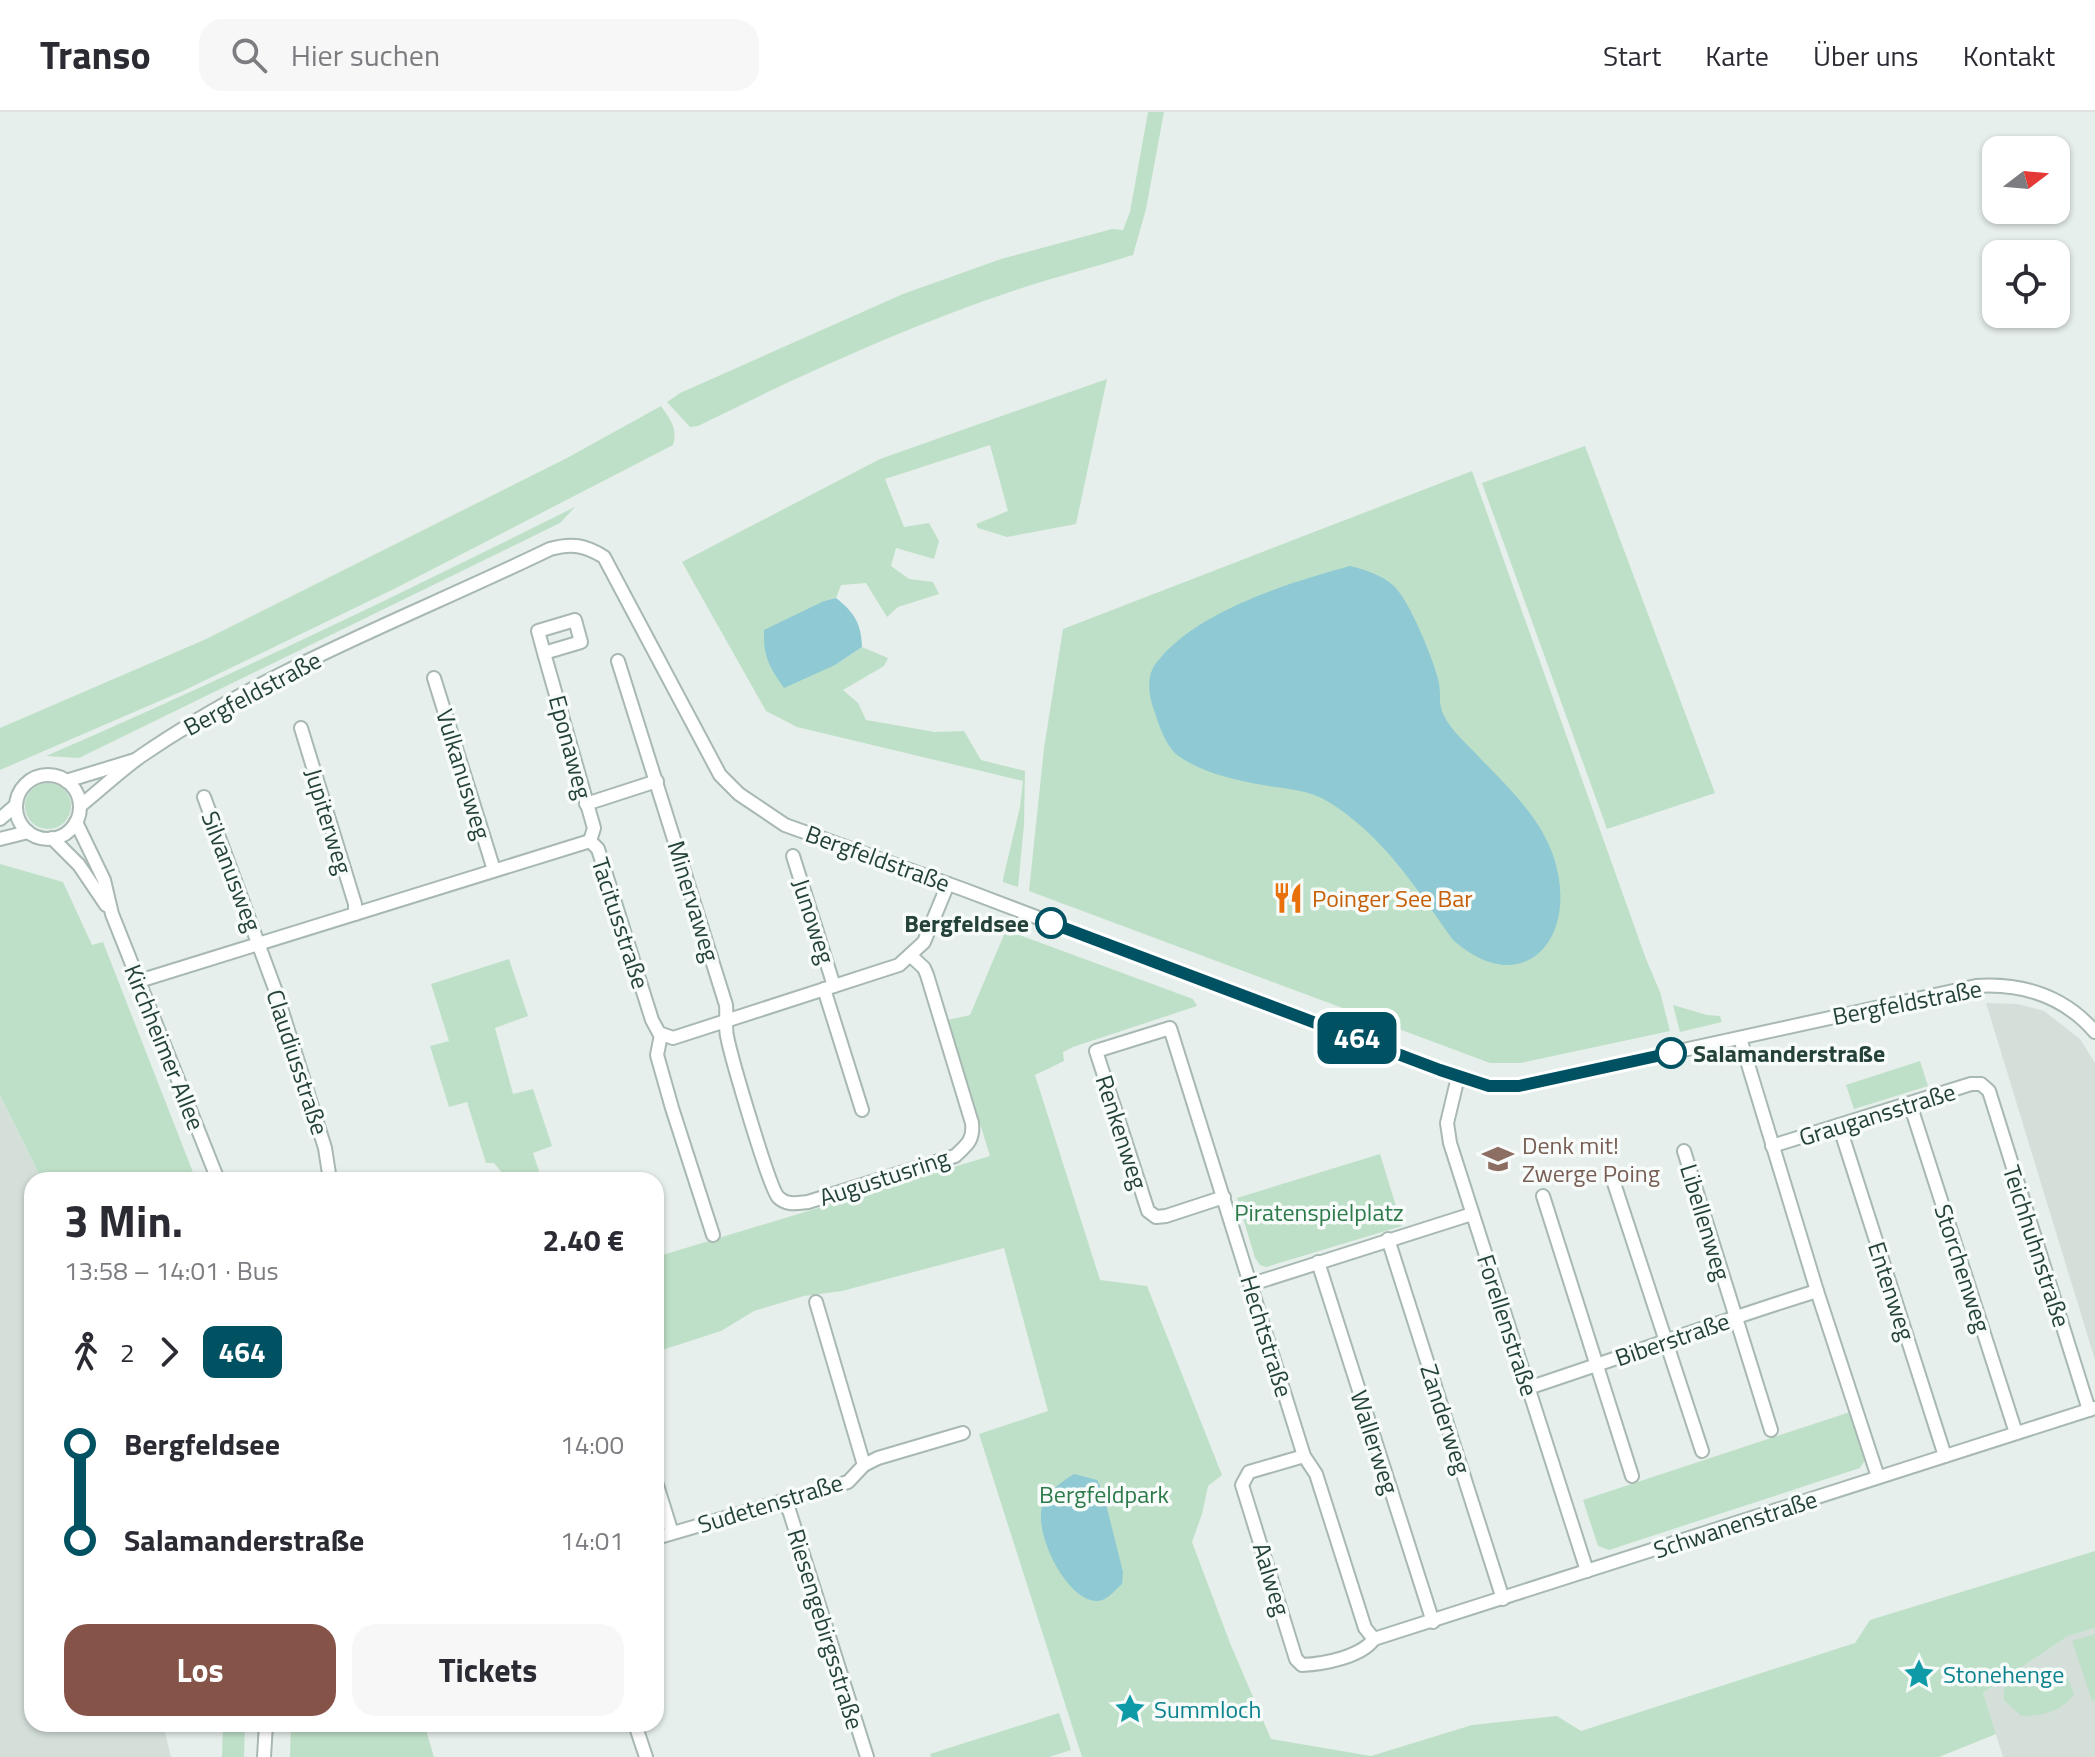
<!DOCTYPE html>
<html lang="de">
<meta charset="utf-8">
<style>
:root{--surface:#fff;--page:#f7f7f7;--text:#2b2b33;--muted:#7c7c81;--line:#e1e1e2;--accent:#855347}
body{margin:0;font-family:"Titillium Web",sans-serif;background:var(--page);color:var(--text);height:100vh;display:flex;flex-direction:column;font-size:30px;white-space:nowrap}
*{box-sizing:border-box;margin:0}
p{font-size:26px;color:var(--muted)}
.icon{flex:none;width:44px;height:44px;fill:none;stroke:currentColor;stroke-width:2;stroke-linecap:round;stroke-linejoin:round}
.map{position:relative;flex:1;overflow:hidden}
.panel{position:absolute;left:24px;top:1060px;width:640px;height:560px;display:flex;flex-direction:column;background:var(--surface);border-radius:24px;box-shadow:0 2px 6px #0004}
.panel>*{flex:none}
.badge{padding:0 16px;border-radius:12px;font-size:28px;line-height:52px}
.needle{width:52px;rotate:74deg}
.controls{position:absolute;left:1982px;top:24px;display:grid;gap:16px}
.controls a{display:grid;place-items:center;width:88px;height:88px;border-radius:16px;background:var(--surface);box-shadow:0 2px 6px #0004;font-size:40px}
.map>.badge{position:absolute;translate:-50% -50%;box-shadow:0 0 0 4px #fff}
.legs{display:flex;align-items:center;gap:12px;height:88px;padding:0 40px;font-size:26px}
.legs p{margin-inline-start:auto}
.overview{display:flex;align-items:center;justify-content:space-between;height:136px;padding:0 40px}
h1{font-size:44px;font-weight:700;line-height:60px}
.primary-button{display:flex;gap:16px;margin-top:auto;padding:16px 40px}
.primary-button a{flex:1;height:92px;border-radius:24px;background:var(--accent);color:#fff;font-size:32px;font-weight:700;line-height:92px;text-align:center}
.primary-button a+a{background:var(--page);color:var(--text)}
ul{padding:0 40px;list-style:none}
li{display:flex;align-items:center;gap:28px;height:96px;font-size:30px}
li i{display:grid;place-items:center;width:12px;height:100%;margin:0 10px;background:currentColor}
li i::after{content:'';width:20px;height:20px;margin:-10px;border:6px solid;border-radius:50%;background:var(--surface)}
li p{margin-inline-start:auto}
li:first-child i{background:linear-gradient(#0000 50%,currentColor 0)}
li:last-child i{background:linear-gradient(currentColor 50%,#0000 0)}
header{display:flex;align-items:center;gap:48px;box-sizing:border-box;height:112px;padding:0 40px;background:var(--surface);border-bottom:2px solid var(--line)}
header strong{font-size:38px}
nav{display:flex;gap:44px;margin-inline-start:auto;font-size:28px}
.search{width:560px;height:72px;background:var(--page);display:flex;align-items:center;gap:20px;box-sizing:border-box;padding:0 28px;border-radius:24px;color:var(--muted);font-size:30px}
.map>svg:first-child{display:block}
.built{fill:#d4dfda}
.green{fill:#bfe0c8}
.water{fill:#8ec9d4}
.lines{fill:none;stroke-linecap:round;stroke-linejoin:round}
.minor-casing{stroke:#a8b8b2;stroke-width:16}
.minor{stroke:#fff;stroke-width:12}
.line-1-casing{stroke:#fff;stroke-width:18}
.line-1{stroke:#005262;stroke-width:12}
.stop-1-dot{fill:#fff;stroke:#005262;stroke-width:4}
.labels{text-anchor:middle;dominant-baseline:central;stroke-width:7;stroke-linejoin:round;paint-order:stroke}
.street-label{font-size:24px;fill:#24423a;stroke:#f7fbf9}
.food-label{font-size:24px;fill:#c56008;stroke:#f7fbf9;text-anchor:start}
.stop-label{font-size:24px;font-weight:bold;fill:#24423a;stroke:#f7fbf9;text-anchor:end}
.education-label{font-size:24px;fill:#785e54;stroke:#f7fbf9;text-anchor:start}
.park-label{font-size:24px;fill:#2d7a4b;stroke:#f7fbf9}
.culture-label{font-size:24px;fill:#0d838f;stroke:#f7fbf9;text-anchor:start}
</style>
<header>
<strong>Transo</strong>
<div class="search"><svg class="icon" aria-label="search" viewBox="0 0 24 24"><circle cx="10" cy="10" r="6"/><path d="M15 15l6 6"/></svg>Hier suchen</div>
<nav><a>Start</a><a>Karte</a><a>Über uns</a><a>Kontakt</a></nav>
</header>
<div class="map">
<svg width="2095" height="1645" viewBox="0 0 2095 1645">
<rect width="100%" height="100%" fill="#e6efeb"/>
<g class="built">
<polygon points="1986,891 2018,892 2044,899 2080,927 2095,951 2095,1248"/>
<polygon points="0,983 42,1068 32,1068 32,1612 163,1612 171,1645 0,1645"/>
<polygon points="2095,1516 2095,1645 2003,1645 1983,1581 2068,1524"/>
</g>
<g class="green">
<path d="M1148,0h16l-18,97 -13,46c-35,11 -70,20 -105,31 -114,37 -223,87 -330,140l-8,1 -23,-25 13,-9 223,-99 98,-35 111,-30 11,1 7,-18z"/>
<polygon points="1107,267 1076,412 1007,425 978,416 976,412 1008,399 990,333 885,367 904,415 929,411 939,429 934,447 896,436 891,454 909,467 933,470 939,482 898,495 887,505 866,471 841,473 836,486 824,489 835,553 862,535 888,546 884,554 843,578 858,591 866,608 935,620 964,619 981,648 1025,659 1024,712 1018,775 1003,770 1003,767 1020,695 1023,669 797,615 766,599 682,450 880,347"/>
<path d="M661,294c9,13 17,22 12,39l-277,143 -211,102 -185,80v-42l204,-88 363,-182z"/>
<polygon points="1585,334 1715,681 1607,717 1482,371"/>
<polygon points="1472,359 1646,847 1660,880 1670,919 1521,951 1490,951 1029,779 1044,636 1063,517"/>
<path d="M575,395l-15,16 -481,235 -33,-2c179,-77 354,-162 529,-249z"/>
<circle cx="48" cy="694" r="23"/>
<polygon points="0,752 63,770 92,833 103,830 196,1068 42,1068 0,983"/>
<polygon points="1006,818 1193,887 1197,894 1073,935 1063,940 1064,949 1035,963 1100,1168 1147,1174 1222,1363 1208,1374 1202,1402 1192,1430 1230,1531 1271,1627 1371,1644 1472,1613 1557,1604 1581,1619 1855,1531 1870,1508 2095,1439 2095,1516 2068,1524 1983,1581 1996,1622 1939,1645 1082,1645 979,1322 1048,1299 1004,1136 842,1179 804,1184 754,1199 721,1219 656,1240 656,1145 990,1044 948,908 970,903"/>
<polygon points="509,847 528,904 495,916 513,982 533,977 552,1034 533,1041 542,1068 508,1068 494,1051 486,1051 467,990 449,995 430,934 449,929 431,872"/>
<polygon points="1673,893 1707,903 1720,904 1722,910 1680,920"/>
<polygon points="1920,949 1928,974 1854,997 1846,973"/>
<polygon points="1380,1042 1402,1114 1266,1155 1260,1153 1255,1146 1237,1086"/>
<polygon points="1853,1299 1867,1345 1860,1356 1609,1438 1598,1434 1583,1388"/>
<polygon points="2095,1522 2095,1588 2092,1589 2072,1529"/>
<path d="M2052,1555l14,6 8,21c-12,18 -32,22 -53,22l-17,-16v-12l13,-12z"/>
<polygon points="1059,1601 1071,1638 1049,1645 931,1645 930,1642"/>
<polygon points="223,1612 245,1612 244,1645 222,1645"/>
<polygon points="291,1612 424,1612 434,1645 290,1645"/>
</g>
<g class="water">
<path d="M1350,454c16,4 32,9 44,20 16,16 38,70 44,93 5,20 -3,24 11,45 8,12 20,22 29,32 31,32 69,67 79,113 18,76 -38,130 -104,71 -37,-52 -70,-105 -126,-139 -19,-12 -42,-12 -64,-16 -28,-5 -56,-11 -80,-26 -15,-8 -23,-30 -28,-46 -6,-16 -10,-37 2,-51 39,-51 134,-80 193,-96z"/>
<path d="M836,486c19,15 25,26 26,49l-27,18 -51,23c-15,-21 -21,-32 -20,-58l60,-29z"/>
<path d="M1074,1362l23,6 6,12 20,80 -1,12c-7,6 -16,18 -26,17 -30,-1 -64,-70 -53,-97 5,-13 20,-23 31,-30z"/>
</g>
<g class="lines">
<defs>
<g id="minor">
<polyline points="544,541 538,519 575,508 581,530 544,541 594,716 590,729"/>
<path d="M618,549l108,344c1,10 -1,22 1,31 4,21 42,151 51,161 9,9 19,6 30,5l147,-46c12,-11 19,-16 17,-33l-45,-148 -3,-7 -14,-13"/>
<polyline points="434,566 494,758"/>
<polyline points="301,616 355,792 355,802"/>
<circle cx="48" cy="695" r="32"/>
<polyline points="66,669 135,648"/>
<polyline points="204,685 275,877 325,1036 330,1068"/>
<polyline points="586,692 657,669"/>
<path d="M80,694c20,-16 40,-35 61,-50 126,-87 273,-141 409,-207 22,-6 35,-4 54,8l116,218 19,19 46,31 180,65 493,187 31,9h30l457,-100c47,-3 88,10 119,46"/>
<polyline points="0,707 16,693"/>
<polyline points="76,710 104,768 112,802 218,1068"/>
<polyline points="52,726 79,753 106,793"/>
<polyline points="0,727 28,720"/>
<polyline points="793,744 834,874"/>
<polyline points="139,869 590,729 598,737 652,908 659,921 673,926 899,853 924,830 948,772"/>
<polyline points="824,877 862,998"/>
<polyline points="661,923 657,943 672,996 713,1123"/>
<polyline points="1740,926 1817,1179 1878,1365"/>
<polyline points="1458,965 1447,1011 1450,1031 1587,1459"/>
<polyline points="1910,992 2016,1321"/>
<polyline points="1839,1013 1945,1344"/>
<polyline points="1772,1034 1971,972 1981,972 1989,979 2089,1298"/>
<polyline points="1684,1039 1771,1318"/>
<polyline points="1611,1062 1702,1339"/>
<polyline points="1543,1084 1632,1364"/>
<polyline points="1224,1085 1166,1104 1156,1105 1148,1099 1096,939 1170,916 1304,1344 1316,1362 1365,1516 1374,1527"/>
<polyline points="1388,1127 1503,1487"/>
<polyline points="1318,1150 1433,1510"/>
<polyline points="1252,1172 1472,1102"/>
<polyline points="816,1190 864,1353"/>
<path d="M1528,1276c97,-32 192,-67 289,-97"/>
<path d="M1304,1344l-55,16 -7,13 54,174 6,6c22,-1 59,-8 72,-26"/>
<polyline points="656,1370 672,1421"/>
<polyline points="782,1391 789,1398 867,1645"/>
<polyline points="656,1426 848,1370 864,1353 878,1346 963,1321"/>
<polyline points="1374,1527 2095,1296"/>
<polyline points="635,1612 646,1645"/>
<polyline points="264,1645 266,1612"/>
</g>
</defs>
<use href="#minor" class="minor-casing"/>
<use href="#minor" class="minor"/>
</g>
<g class="lines">
<defs>
<polyline id="line-1" points="1051,811 1440,958 1489,974 1519,974 1671,941"/>
</defs>
<use href="#line-1" class="line-1-casing"/>
<use href="#line-1" class="line-1"/>
</g>
<defs>
<symbol id="restaurant-bare" viewBox="-9 -9 18 18"><path d="M-5-6h1v4h1v-4h1v4h1v-4h1v5L-1.5 .5V6h-2V.5L-5-1ZM5-6V6H3V1.5H1.5Q1.5-4 5-6Z" fill="#e8710a" stroke="#f7fbf9" stroke-width="2.5" paint-order="stroke"/></symbol>
<symbol id="school-bare" viewBox="-9 -9 18 18"><path d="M0-5L7-2L0 1L-7-2ZM-4 1L0 2.5L4 1V4Q0 6-4 4Z" fill="#8d6e63" stroke="#f7fbf9" stroke-width="2.5" paint-order="stroke"/></symbol>
<symbol id="sight-bare" viewBox="-9 -9 18 18"><path d="M0-6L1.8-2.2L6-1.7L2.9 1.2L3.7 5.4L0 3.3L-3.7 5.4L-2.9 1.2L-6-1.7L-1.8-2.2Z" fill="#0f9aa8" stroke="#f7fbf9" stroke-width="2.5" paint-order="stroke"/></symbol>
</defs>
<g fill-rule="evenodd">
<use href="#restaurant-bare" x="1266" y="764" width="44" height="44"/>
<use href="#school-bare" x="1476" y="1025" width="44" height="44"/>
<use href="#sight-bare" x="1897" y="1540" width="44" height="44"/>
<use href="#sight-bare" x="1108" y="1575" width="44" height="44"/>
</g>
<g class="stop-1-dot">
<circle cx="1051" cy="811" r="14"/>
<circle cx="1671" cy="941" r="14"/>
</g>
<g class="labels">
<g class="street-label">
<text transform="translate(252 581) rotate(-28)">Bergfeldstraße</text>
<text transform="translate(571 635) rotate(75)">Eponaweg</text>
<text transform="translate(464 662) rotate(73)">Vulkanusweg</text>
<text transform="translate(329 709) rotate(73)">Jupiterweg</text>
<text transform="translate(878 746) rotate(20)">Bergfeldstraße</text>
<text transform="translate(232 759) rotate(69)">Silvanusweg</text>
<text transform="translate(694 789) rotate(73)">Minervaweg</text>
<text transform="translate(814 809) rotate(72)">Junoweg</text>
<text transform="translate(621 811) rotate(72)">Tacitusstraße</text>
<text transform="translate(1907 890) rotate(-11)">Bergfeldstraße</text>
<text transform="translate(165 935) rotate(68)">Kirchheimer Allee</text>
<text transform="translate(298 950) rotate(72)">Claudiusstraße</text>
<text transform="translate(1877 1002) rotate(-17)">Graugansstraße</text>
<text transform="translate(1122 1020) rotate(72)">Renkenweg</text>
<text transform="translate(884 1065) rotate(-18)">Augustusring</text>
<text transform="translate(1706 1110) rotate(73)">Libellenweg</text>
<text transform="translate(2037 1134) rotate(72)">Teichhuhnstraße</text>
<text transform="translate(1963 1156) rotate(72)">Storchenweg</text>
<text transform="translate(1892 1179) rotate(72)">Entenweg</text>
<text transform="translate(1508 1213) rotate(72)">Forellenstraße</text>
<text transform="translate(1267 1224) rotate(73)">Hechtstraße</text>
<text transform="translate(1672 1227) rotate(-19)">Biberstraße</text>
<text transform="translate(1446 1307) rotate(72)">Zanderweg</text>
<text transform="translate(1375 1330) rotate(72)">Wallerweg</text>
<text transform="translate(770 1391) rotate(-17)">Sudetenstraße</text>
<text transform="translate(1735 1412) rotate(-18)">Schwanenstraße</text>
<text transform="translate(1272 1467) rotate(73)">Aalweg</text>
<text transform="translate(826 1517) rotate(73)">Riesengebirgsstraße</text>
</g>
<g class="food-label">
<text x="1312" y="786">Poinger See Bar</text>
</g>
<g class="stop-label">
<text x="1029" y="811">Bergfeldsee</text>
<text x="1693" y="941" text-anchor="start">Salamanderstraße</text>
</g>
<g class="education-label">
<text x="1522" y="1033">Denk mit!<tspan x="1522" dy="28">Zwerge Poing</tspan></text>
</g>
<g class="park-label">
<text x="1319" y="1100">Piratenspielplatz</text>
<text x="1104" y="1382">Bergfeldpark</text>
</g>
<g class="culture-label">
<text x="1943" y="1562">Stonehenge</text>
<text x="1154" y="1597">Summloch</text>
</g>
</g>
</svg>
<div class="controls">
<a><svg class="needle" viewBox="-14 -14 28 28"><path d="M0-13l5 13h-10z" fill="#e53935"/><path d="M0 13l5-13h-10z" fill="#7c7c81"/></svg></a>
<a><svg class="icon" aria-label="locate" viewBox="0 0 24 24"><circle cx="12" cy="12" r="6"/><path d="M12 2v4M12 18v4M2 12h4M18 12h4"/></svg></a>
</div>
<b class="badge" style="left:1357px;top:926px;background:#005262;color:#fff">464</b>
<section class="panel">
<div class="overview"><div><h1>3 Min.</h1><p>13:58 – 14:01 · Bus</p></div><b>2.40 €</b></div>
<div class="legs"><svg class="icon" aria-label="walk" viewBox="0 0 24 24"><circle cx="13" cy="4" r="2"/><path d="M13 8l-2 6 4 7M11 14l-3 7M7 12l3-4h3l4 4"/></svg>2<svg class="icon" aria-label="forward" viewBox="0 0 24 24"><path d="M9 5l7 7-7 7"/></svg><b class="badge" style="background:#005262;color:#fff">464</b></div>
<ul>
<li><i style="color:#005262"></i><b>Bergfeldsee</b><p>14:00</p></li>
<li><i style="color:#005262"></i><b>Salamanderstraße</b><p>14:01</p></li>
</ul>
<div class="primary-button"><a>Los</a><a>Tickets</a></div>
</section>
</div>
